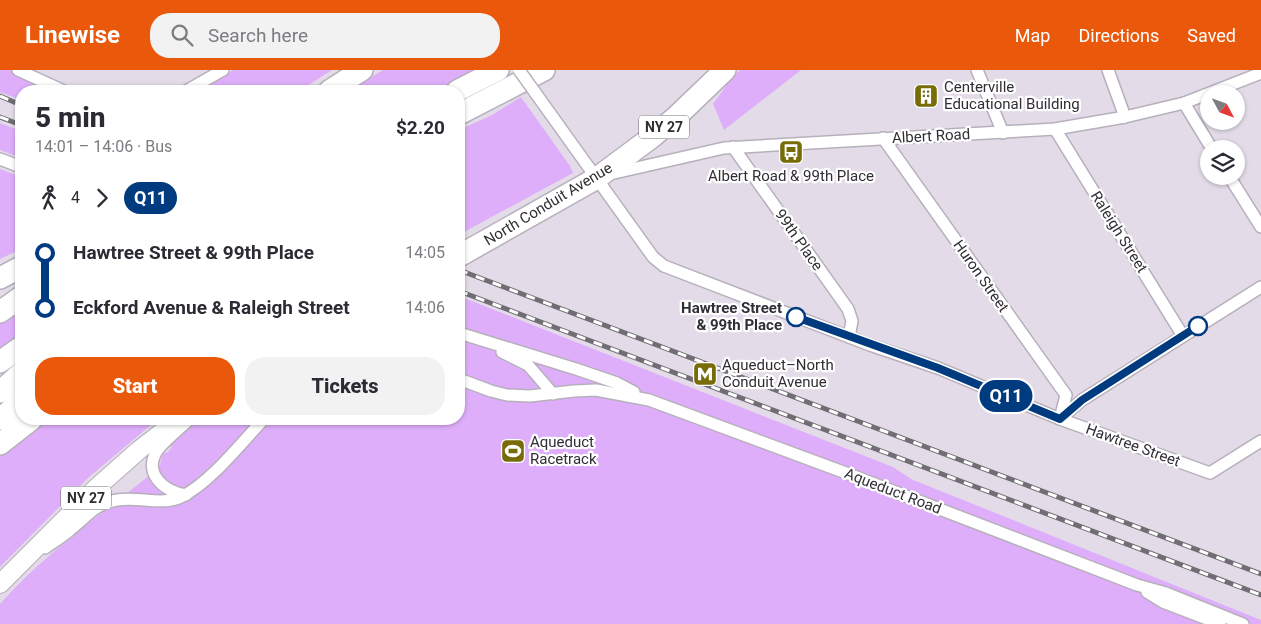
<!DOCTYPE html>
<meta charset="utf-8">
<style>
:root{--surface:#fff;--page:#f2f2f3;--text:#2b2b33;--muted:#7c7c81;--accent:#ea580c}
body{margin:0;font-family:Roboto,sans-serif;background:var(--page);color:var(--text);height:100vh;display:flex;flex-direction:column;font-size:19px;white-space:nowrap}
*{box-sizing:border-box;margin:0}
p{font-size:16px;color:var(--muted)}
.icon{flex:none;width:28px;height:28px;fill:none;stroke:currentColor;stroke-width:2;stroke-linecap:round;stroke-linejoin:round}
.map{position:relative;flex:1;overflow:hidden}
.panel{position:absolute;left:15px;top:15px;width:450px;height:340px;display:flex;flex-direction:column;background:var(--surface);border-radius:20px;box-shadow:0 1px 4px #0004}
.panel>*{flex:none}
.badge{padding:0 10px;border-radius:16px;font-size:18px;line-height:32px}
.needle{width:32px;rotate:131deg}
.buttons{position:absolute;left:1200px;top:15px;display:grid;gap:10px}
.buttons a{display:grid;place-items:center;width:45px;height:45px;border-radius:50%;background:var(--surface);box-shadow:0 1px 4px #0004;font-size:25px}
.map>.badge{position:absolute;translate:-50% -50%;box-shadow:0 0 0 2px #fff}
.legs{display:flex;align-items:center;gap:8px;height:55px;padding:0 20px;font-size:16px}
.legs p{margin-inline-start:auto}
.head{display:flex;align-items:center;justify-content:space-between;height:85px;padding:0 20px}
h1{font-size:28px;font-weight:800;line-height:38px}
.primary-button{display:flex;gap:10px;margin-top:auto;padding:10px 20px}
.primary-button a{flex:1;height:58px;border-radius:20px;background:var(--accent);color:#fff;font-size:20px;font-weight:800;line-height:58px;text-align:center}
.primary-button a+a{background:var(--page);color:var(--text)}
ul{padding:0 20px;list-style:none}
li{display:flex;align-items:center;gap:18px;height:55px;font-size:19px}
li i{display:grid;place-items:center;width:8px;height:100%;margin:0 6px;background:currentColor}
li i::after{content:'';width:12px;height:12px;margin:-6px;border:4px solid;border-radius:50%;background:var(--surface)}
li p{margin-inline-start:auto}
li:first-child i{background:linear-gradient(#0000 50%,currentColor 0)}
li:last-child i{background:linear-gradient(currentColor 50%,#0000 0)}
header{display:flex;align-items:center;gap:30px;box-sizing:border-box;height:70px;padding:0 25px;background:var(--accent);color:#fff}
header strong{font-size:24px}
nav{display:flex;gap:28px;margin-inline-start:auto;font-size:18px}
.search{width:350px;height:45px;background:var(--page);display:flex;align-items:center;gap:12px;box-sizing:border-box;padding:0 18px;border-radius:20px;color:var(--muted);font-size:19px}
.map>svg:first-child{display:block}
.green{fill:#dfaefb}
.lines{fill:none;stroke-linecap:round;stroke-linejoin:round}
.street-casing{stroke:#b7b0bc;stroke-width:14}
.primary-casing{stroke:#b7b0bc;stroke-width:20}
.highway-casing{stroke:#b7b0bc;stroke-width:24}
.street{stroke:#fff;stroke-width:11}
.primary{stroke:#fff;stroke-width:18}
.highway{stroke:#fff;stroke-width:21}
.rail-casing{stroke:#716d74;stroke-width:5}
.rail{stroke:#fff;stroke-width:3;stroke-dasharray:9;stroke-linecap:butt}
.street-bridge-casing{stroke:#b7b0bc;stroke-width:14;stroke-linecap:butt}
.street-bridge{stroke:#fff;stroke-width:11}
.line-1-casing{stroke:#fff;stroke-width:11}
.line-1{stroke:#003b80;stroke-width:8}
.stop-1-dot{fill:#fff;stroke:#003b80;stroke-width:2.5}
.labels{text-anchor:middle;dominant-baseline:central;stroke-width:4.5;stroke-linejoin:round;paint-order:stroke}
.shield{fill:#fff;stroke:#6f6d70;stroke-width:1}
.shield-label{font-size:14px;font-weight:bold;fill:#312e33}
.poi-label{font-size:15px;fill:#312e33;stroke:#fff;text-anchor:start}
.street-label{font-size:15px;fill:#312e33;stroke:#fff}
.stop-label{font-size:15px;font-weight:bold;fill:#312e33;stroke:#fff;text-anchor:end}
</style>
<header>
<strong>Linewise</strong>
<div class="search"><svg class="icon" aria-label="search" viewBox="0 0 24 24"><circle cx="10" cy="10" r="6"/><path d="M15 15l6 6"/></svg>Search here</div>
<nav><a>Map</a><a>Directions</a><a>Saved</a></nav>
</header>
<div class="map">
<svg width="1261" height="554" viewBox="0 0 1261 554">
<rect width="100%" height="100%" fill="#e3dce8"/>
<g class="green">
<polygon points="0,0 12,0 54,21 21,21 21,30 0,22"/>
<polygon points="233,0 332,0 299,21 202,21"/>
<polygon points="383,0 478,0 433,21 348,21"/>
<polygon points="740,0 801,0 724,60 713,34 731,9"/>
<polygon points="521,27 570,96 573,103 464,162 459,167 459,60 492,45"/>
<polygon points="0,53 21,61 21,88 0,80"/>
<polygon points="0,99 21,107 21,179 0,189"/>
<path d="M459,226l434,171 18,12 350,141v4h-1261v-20c46,-52 105,-93 159,-136l4,-15 5,-1 4,-5 -3,-3 33,-25h257z"/>
<polygon points="21,236 21,266 0,281 0,251"/>
<polygon points="38,349 158,349 89,407 0,497 0,379"/>
</g>
<g class="lines">
<defs>
<g id="street">
<polyline points="18,0 64,21"/>
<polyline points="977,0 1003,63"/>
<polyline points="1108,0 1125,47"/>
<polyline points="186,21 223,0"/>
<polyline points="534,21 653,187 664,196 870,275 938,298 1060,349 1210,403 1261,371"/>
<polyline points="1184,33 1212,79"/>
<polyline points="1055,59 1183,266"/>
<polyline points="883,68 1066,325 1060,349"/>
<polyline points="733,77 848,239 852,251 849,267"/>
<polyline points="0,89 21,97"/>
<polyline points="610,104 724,78 1055,59 1125,47 1184,33 1261,3"/>
<polyline points="1229,106 1261,157"/>
<polyline points="459,263 576,299 617,313 634,322"/>
<polyline points="502,282 528,295 553,324"/>
<polyline points="459,309 491,321 507,325 530,326 574,321 596,320 649,330 846,403 1137,515 1166,523 1243,554"/>
<polyline points="1060,349 1082,330 1261,217"/>
<path d="M186,425c-23,-3 -45,-24 -27,-47 9,-10 21,-20 31,-29"/>
<path d="M45,478c8,-6 17,-11 25,-18 17,-13 24,-26 47,-30 21,-4 45,6 64,-3 29,-14 60,-54 83,-78"/>
<polyline points="1147,522 1163,532 1220,554"/>
</g>
<polyline id="primary" points="0,514 95,419 139,380 179,349"/>
<g id="highway">
<polyline points="329,21 362,0"/>
<polyline points="457,21 498,0"/>
<polyline points="459,44 544,0"/>
<polyline points="459,186 597,108 652,67 676,47 725,0"/>
<polyline points="0,208 21,197"/>
<polyline points="0,242 21,227"/>
<polyline points="0,292 21,277"/>
<polyline points="0,322 21,303"/>
<polyline points="0,349 21,331"/>
<polyline points="0,374 32,349"/>
</g>
</defs>
<use href="#street" class="street-casing"/>
<use href="#primary" class="primary-casing"/>
<use href="#highway" class="highway-casing"/>
<use href="#street" class="street"/>
<use href="#primary" class="primary"/>
<use href="#highway" class="highway"/>
<defs>
<g id="rail">
<polyline points="0,26 21,35"/>
<polyline points="0,47 21,55"/>
<polyline points="459,200 1261,504"/>
<polyline points="459,221 1261,525"/>
</g>
</defs>
<use href="#rail" class="rail-casing"/>
<use href="#rail" class="rail"/>
<defs>
<polyline id="street-bridge" points="519,0 534,21"/>
</defs>
<use href="#street-bridge" class="street-bridge-casing"/>
<use href="#street-bridge" class="street-bridge"/>
</g>
<g class="lines">
<defs>
<polyline id="line-1" points="796,247 938,298 1060,349 1082,330 1198,256"/>
</defs>
<use href="#line-1" class="line-1-casing"/>
<use href="#line-1" class="line-1"/>
</g>
<defs>
<symbol id="building-square" viewBox="-11 -11 22 22"><rect x="-9" y="-9" width="18" height="18" rx="4" fill="#776c07" stroke="#fff"/><path d="M-4-6H4V6H1V3H-1V6H-4ZM-2.5-4.3h1.7v1.8h-1.7ZM.8-4.3h1.7v1.8H.8ZM-2.5-1h1.7V.8h-1.7ZM.8-1h1.7V.8H.8Z" fill="#fff"/></symbol>
<symbol id="bus-square" viewBox="-11 -11 22 22"><rect x="-9" y="-9" width="18" height="18" rx="4" fill="#776c07" stroke="#fff"/><path d="M-5-6H5V4H4V6H2V4H-2V6H-4V4H-5ZM-3.5-4V0h7V-4ZM-3.5 1.2v1.5H-2V1.2ZM2 1.2v1.5H3.5V1.2Z" fill="#fff"/></symbol>
<symbol id="metro-square" viewBox="-11 -11 22 22"><rect x="-9" y="-9" width="18" height="18" rx="4" fill="#776c07" stroke="#fff"/><path d="M-5.5 5V-5H-3L0 0L3-5H5.5V5H3V-.5L0 4L-3-.5V5Z" fill="#fff"/></symbol>
<symbol id="stadium-square" viewBox="-11 -11 22 22"><rect x="-9" y="-9" width="18" height="18" rx="4" fill="#776c07" stroke="#fff"/><path d="M0-5a6.5 5 0 1 0 0 10a6.5 5 0 1 0 0-10ZM-3.5-1.8h7v3.6h-7Z" fill="#fff"/></symbol>
</defs>
<g fill-rule="evenodd">
<use href="#building-square" x="912" y="12" width="28" height="28"/>
<use href="#bus-square" x="777" y="68" width="28" height="28"/>
<use href="#metro-square" x="691" y="290" width="28" height="28"/>
<use href="#stadium-square" x="499" y="367" width="28" height="28"/>
</g>
<g class="stop-1-dot">
<circle cx="796" cy="247" r="9"/>
<circle cx="1198" cy="256" r="9"/>
</g>
<g class="labels">
<g class="shield">
<rect x="639" y="45.5" width="50" height="23" rx="4"/>
<rect x="61" y="416.5" width="50" height="23" rx="4"/>
</g>
<g class="shield-label">
<text x="664" y="57">NY 27</text>
<text x="86" y="428">NY 27</text>
</g>
<g class="poi-label">
<text x="944" y="17">Centerville<tspan x="944" dy="17">Educational Building</tspan></text>
<text x="791" y="106" text-anchor="middle">Albert Road &amp; 99th Place</text>
<text x="722" y="295">Aqueduct–North<tspan x="722" dy="17">Conduit Avenue</tspan></text>
<text x="530" y="372">Aqueduct<tspan x="530" dy="17">Racetrack</tspan></text>
</g>
<g class="street-label">
<text transform="translate(931 66) rotate(-3)">Albert Road</text>
<text transform="translate(548 134) rotate(-31)">North Conduit Avenue</text>
<text transform="translate(1119 162) rotate(58)">Raleigh Street</text>
<text transform="translate(799 170) rotate(55)">99th Place</text>
<text transform="translate(981 206) rotate(55)">Huron Street</text>
<text transform="translate(1133 375) rotate(20)">Hawtree Street</text>
<text transform="translate(893 421) rotate(21)">Aqueduct Road</text>
</g>
<g class="stop-label">
<text x="782" y="238">Hawtree Street<tspan x="782" dy="17">&amp; 99th Place</tspan></text>
</g>
</g>
</svg>
<div class="buttons">
<a><svg class="needle" viewBox="-14 -14 28 28"><path d="M0-13l5 13h-10z" fill="#e53935"/><path d="M0 13l5-13h-10z" fill="#7c7c81"/></svg></a>
<a><svg class="icon" aria-label="layers" viewBox="0 0 24 24"><path d="M12 4l9 5-9 5-9-5zM3 14l9 5 9-5"/></svg></a>
</div>
<b class="badge" style="left:1006px;top:326px;background:#003b80;color:#fff">Q11</b>
<section class="panel">
<div class="head"><div><h1>5 min</h1><p>14:01 – 14:06 · Bus</p></div><b>$2.20</b></div>
<div class="legs"><svg class="icon" aria-label="walk" viewBox="0 0 24 24"><circle cx="13" cy="4" r="2"/><path d="M13 8l-2 6 4 7M11 14l-3 7M7 12l3-4h3l4 4"/></svg>4<svg class="icon" aria-label="forward" viewBox="0 0 24 24"><path d="M9 5l7 7-7 7"/></svg><b class="badge" style="background:#003b80;color:#fff">Q11</b></div>
<ul>
<li><i style="color:#003b80"></i><b>Hawtree Street &amp; 99th Place</b><p>14:05</p></li>
<li><i style="color:#003b80"></i><b>Eckford Avenue &amp; Raleigh Street</b><p>14:06</p></li>
</ul>
<div class="primary-button"><a>Start</a><a>Tickets</a></div>
</section>
</div>
